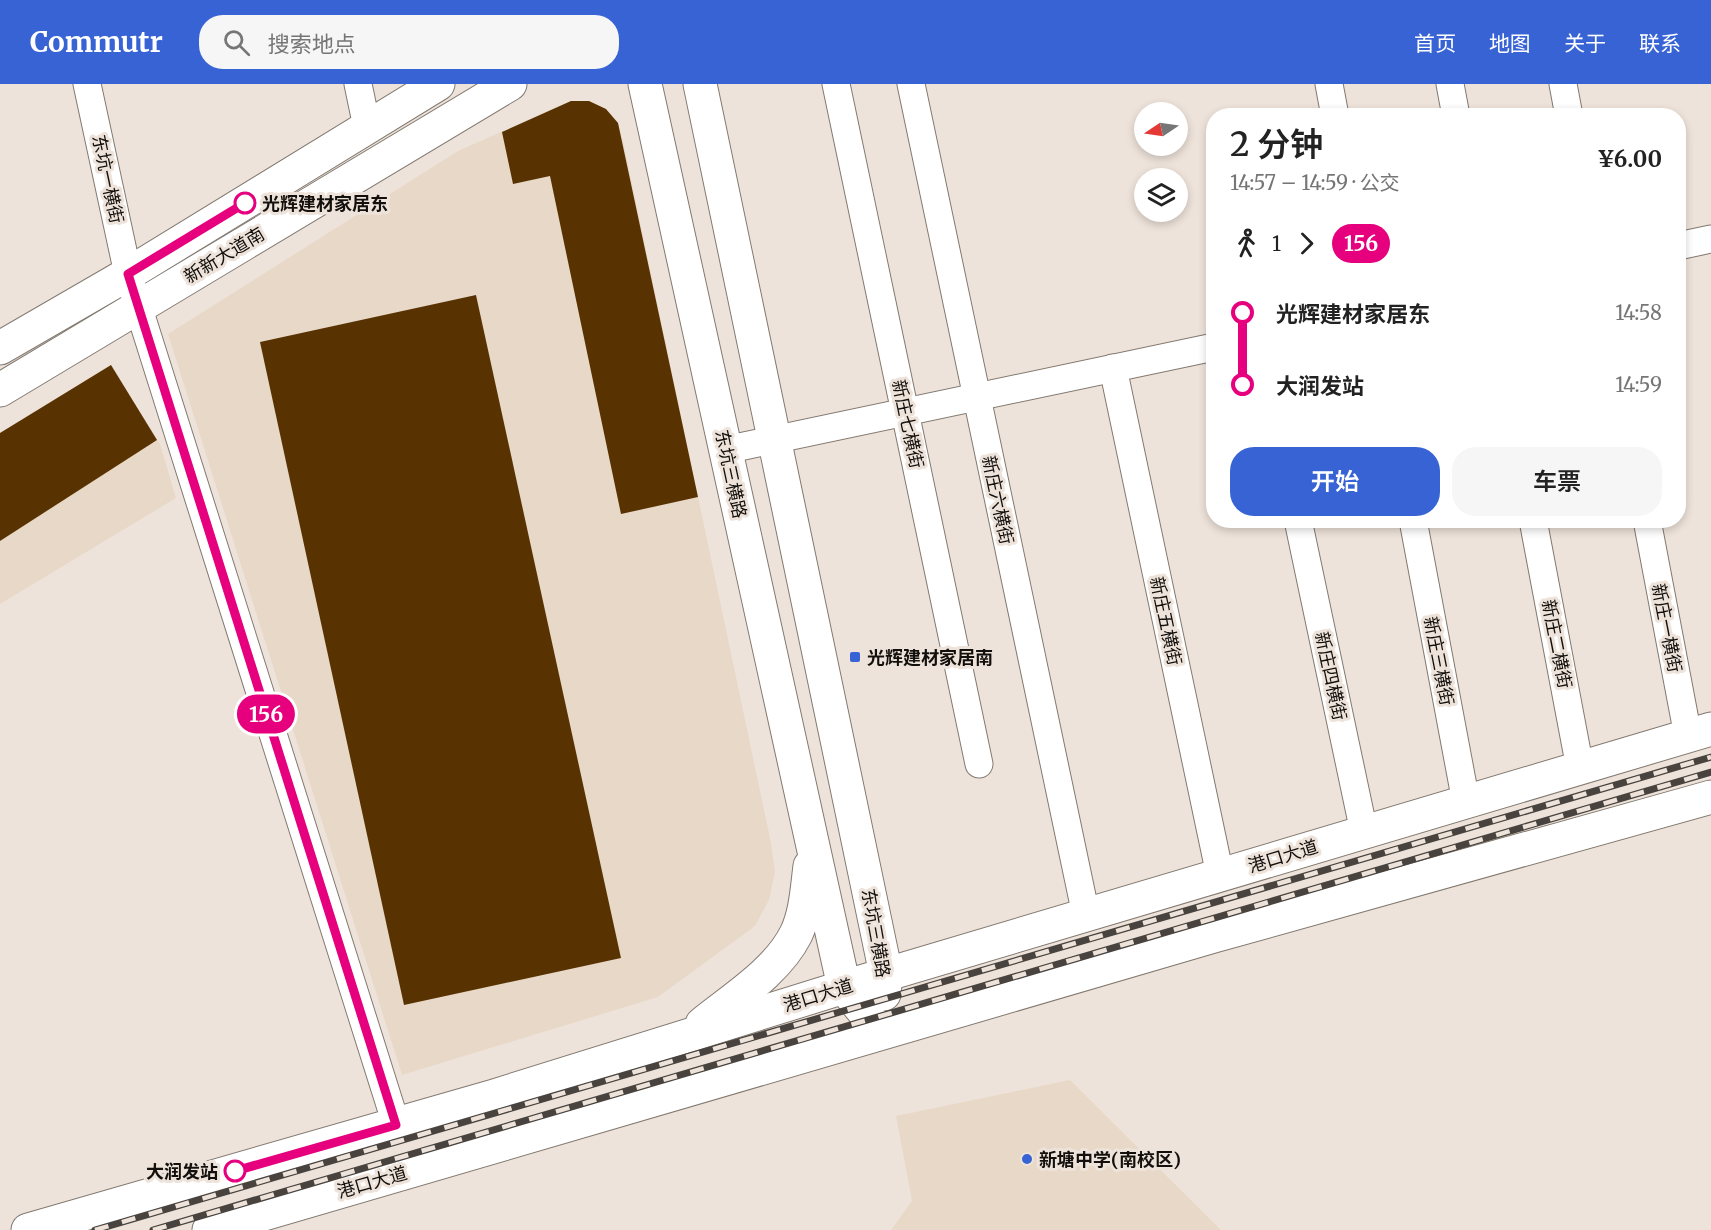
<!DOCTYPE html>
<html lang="zh">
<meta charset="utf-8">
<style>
:root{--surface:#fff;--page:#f6f6f6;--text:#222;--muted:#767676;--accent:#3763d4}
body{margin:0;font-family:Merriweather,"Noto Sans SC",serif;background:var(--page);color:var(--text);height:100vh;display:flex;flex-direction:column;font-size:22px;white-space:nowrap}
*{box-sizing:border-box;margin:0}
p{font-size:20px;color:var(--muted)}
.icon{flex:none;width:33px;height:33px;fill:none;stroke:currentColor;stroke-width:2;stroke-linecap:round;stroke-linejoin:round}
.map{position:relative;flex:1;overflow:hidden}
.panel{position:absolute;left:1206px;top:24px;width:480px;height:420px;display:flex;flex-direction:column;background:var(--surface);border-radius:24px;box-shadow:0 3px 9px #0003}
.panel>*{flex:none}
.badge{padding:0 12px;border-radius:20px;font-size:21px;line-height:39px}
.needle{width:39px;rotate:257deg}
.controls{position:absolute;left:1134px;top:18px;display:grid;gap:12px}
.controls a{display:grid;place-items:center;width:54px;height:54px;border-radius:50%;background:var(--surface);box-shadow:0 3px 9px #0003;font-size:30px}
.map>.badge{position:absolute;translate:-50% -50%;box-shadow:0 0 0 3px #fff}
.legs{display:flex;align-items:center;gap:9px;height:66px;padding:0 24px;font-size:20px}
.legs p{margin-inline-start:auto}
.summary{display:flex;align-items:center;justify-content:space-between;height:102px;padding:0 24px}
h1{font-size:33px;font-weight:600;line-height:45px}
.button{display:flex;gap:12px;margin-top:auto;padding:12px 24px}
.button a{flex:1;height:69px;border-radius:24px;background:var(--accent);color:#fff;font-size:24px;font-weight:600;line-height:69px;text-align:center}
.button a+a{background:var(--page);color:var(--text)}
ul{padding:0 24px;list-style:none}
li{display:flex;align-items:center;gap:21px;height:72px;font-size:22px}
li i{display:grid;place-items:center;width:9px;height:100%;margin:0 8px;background:currentColor}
li i::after{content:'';width:15px;height:15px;margin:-8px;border:4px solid;border-radius:50%;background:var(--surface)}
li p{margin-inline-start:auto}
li:first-child i{background:linear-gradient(#0000 50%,currentColor 0)}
li:last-child i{background:linear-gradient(currentColor 50%,#0000 0)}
header{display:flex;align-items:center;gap:36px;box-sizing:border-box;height:84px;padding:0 30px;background:var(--accent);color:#fff}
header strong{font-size:28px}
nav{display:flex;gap:33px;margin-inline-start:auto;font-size:21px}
.search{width:420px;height:54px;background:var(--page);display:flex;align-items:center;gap:15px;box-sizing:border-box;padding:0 21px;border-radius:24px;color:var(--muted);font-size:22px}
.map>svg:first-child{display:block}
.built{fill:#e8d8c8}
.building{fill:#583301}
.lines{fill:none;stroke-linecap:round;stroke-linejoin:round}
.minor-casing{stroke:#827970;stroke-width:29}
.tertiary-casing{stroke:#827970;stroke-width:35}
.minor{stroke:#fff;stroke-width:27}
.tertiary{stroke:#fff;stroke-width:33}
.rail-casing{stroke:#48433e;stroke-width:7}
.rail{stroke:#eee3da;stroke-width:4.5;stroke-dasharray:14;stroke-linecap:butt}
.line-1-casing{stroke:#fff;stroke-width:14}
.line-1{stroke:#e6007e;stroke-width:9}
.stop-1-dot{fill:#fff;stroke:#e6007e;stroke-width:3}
.poi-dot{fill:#3763d4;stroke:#eee3da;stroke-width:2}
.labels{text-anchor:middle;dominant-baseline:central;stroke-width:6;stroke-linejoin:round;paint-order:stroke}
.street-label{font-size:18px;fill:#120f0c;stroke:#eee3da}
.stop-label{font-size:18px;font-weight:bold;fill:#120f0c;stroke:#eee3da;text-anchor:start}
.poi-label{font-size:18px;font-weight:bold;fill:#120f0c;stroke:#eee3da;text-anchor:start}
</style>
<header>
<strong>Commutr</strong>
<div class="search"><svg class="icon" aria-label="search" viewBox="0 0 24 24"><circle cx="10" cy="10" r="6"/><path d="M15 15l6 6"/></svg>搜索地点</div>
<nav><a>首页</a><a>地图</a><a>关于</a><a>联系</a></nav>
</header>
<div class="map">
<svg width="1711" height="1146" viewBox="0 0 1711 1146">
<rect width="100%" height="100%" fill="#eee3da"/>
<g class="built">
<polygon points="571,17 589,17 618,39 623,57 771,759 775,788 769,816 755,842 658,913 402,991 168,250 458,67"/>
<polygon points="111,281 160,360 176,414 0,520 0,349"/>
<polygon points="1070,996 1221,1146 891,1146 912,1117 896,1032"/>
</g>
<g class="building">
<polygon points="571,17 589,17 606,25 618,39 698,413 621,430 550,92 513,100 502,48"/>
<polygon points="476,211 621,874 404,921 260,258"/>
<polygon points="111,281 157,356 0,457 0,349"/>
</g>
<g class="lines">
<defs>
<g id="minor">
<polyline points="87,0 128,190 396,1040"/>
<polyline points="358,0 367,43"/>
<polyline points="836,0 979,680"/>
<polyline points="911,0 1086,831"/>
<polyline points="1329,0 1335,32"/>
<polyline points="1450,0 1456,32"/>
<polyline points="1563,0 1569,32"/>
<polyline points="1678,162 1711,155"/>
<polyline points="1113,284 1220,791"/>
<polyline points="725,366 1214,263"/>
<polyline points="1298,436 1364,748"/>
<polyline points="1413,436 1466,718"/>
<polyline points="1533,436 1580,684"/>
<polyline points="1647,436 1688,652"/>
</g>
<g id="tertiary">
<polyline points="645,0 844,903 880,948"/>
<polyline points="700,0 886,890 884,910"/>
<polyline points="0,264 128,190 438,0"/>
<polyline points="0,306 510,0"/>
<path d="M702,940c32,-26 75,-52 94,-90 10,-21 11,-45 14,-68"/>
<polyline points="28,1146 494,1012 844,903 1711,645"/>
<polyline points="209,1146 1214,852 1711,713"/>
</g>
</defs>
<use href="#minor" class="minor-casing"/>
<use href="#tertiary" class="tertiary-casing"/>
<use href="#minor" class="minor"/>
<use href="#tertiary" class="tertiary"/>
<defs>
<g id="rail">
<polyline points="95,1146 1711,673"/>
<polyline points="153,1146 1711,688"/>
</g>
</defs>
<use href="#rail" class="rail-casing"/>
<use href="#rail" class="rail"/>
</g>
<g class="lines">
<defs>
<polyline id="line-1" points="235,1087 396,1041 128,190 245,119"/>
</defs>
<use href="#line-1" class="line-1-casing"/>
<use href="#line-1" class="line-1"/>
</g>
<g class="stop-1-dot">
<circle cx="245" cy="119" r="10"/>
<circle cx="235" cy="1087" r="10"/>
</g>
<g class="poi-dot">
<rect x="849" y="567" width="12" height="12" rx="3"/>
<circle cx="1027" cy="1075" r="6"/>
</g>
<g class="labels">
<g class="street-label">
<text transform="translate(108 95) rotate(78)">东坑一横街</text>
<text transform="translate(224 171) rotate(-31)">新新大道南</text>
<text transform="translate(908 340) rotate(78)">新庄七横街</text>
<text transform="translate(731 390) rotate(78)">东坑三横路</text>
<text transform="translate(998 416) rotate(78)">新庄六横街</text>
<text transform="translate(1166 537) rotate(78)">新庄五横街</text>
<text transform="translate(1667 544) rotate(79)">新庄一横街</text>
<text transform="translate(1557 560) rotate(79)">新庄二横街</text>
<text transform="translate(1439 577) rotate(79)">新庄三横街</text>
<text transform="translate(1331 592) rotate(78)">新庄四横街</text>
<text transform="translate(1283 772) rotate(-17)">港口大道</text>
<text transform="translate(876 849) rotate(80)">东坑三横路</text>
<text transform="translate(818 911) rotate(-17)">港口大道</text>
<text transform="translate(372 1098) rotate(-16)">港口大道</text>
</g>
<g class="stop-label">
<text x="262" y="119">光辉建材家居东</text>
<text x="218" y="1087" text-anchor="end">大润发站</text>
</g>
<g class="poi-label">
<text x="867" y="573">光辉建材家居南</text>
<text x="1039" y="1075">新塘中学(南校区)</text>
</g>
</g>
</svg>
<div class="controls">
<a><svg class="needle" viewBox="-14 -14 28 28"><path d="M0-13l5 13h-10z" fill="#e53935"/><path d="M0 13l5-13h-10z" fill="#767676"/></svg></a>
<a><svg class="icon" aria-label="layers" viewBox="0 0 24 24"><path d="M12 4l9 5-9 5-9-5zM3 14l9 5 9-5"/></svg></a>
</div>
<b class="badge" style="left:266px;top:630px;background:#e6007e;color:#fff">156</b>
<section class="panel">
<div class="summary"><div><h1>2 分钟</h1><p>14:57 – 14:59 · 公交</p></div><b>¥6.00</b></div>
<div class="legs"><svg class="icon" aria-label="walk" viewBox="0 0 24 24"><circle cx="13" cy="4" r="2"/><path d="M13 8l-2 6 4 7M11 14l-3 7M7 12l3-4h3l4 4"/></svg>1<svg class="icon" aria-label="forward" viewBox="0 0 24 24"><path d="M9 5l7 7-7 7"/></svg><b class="badge" style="background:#e6007e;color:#fff">156</b></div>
<ul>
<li><i style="color:#e6007e"></i><b>光辉建材家居东</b><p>14:58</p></li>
<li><i style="color:#e6007e"></i><b>大润发站</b><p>14:59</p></li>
</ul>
<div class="button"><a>开始</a><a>车票</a></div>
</section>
</div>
